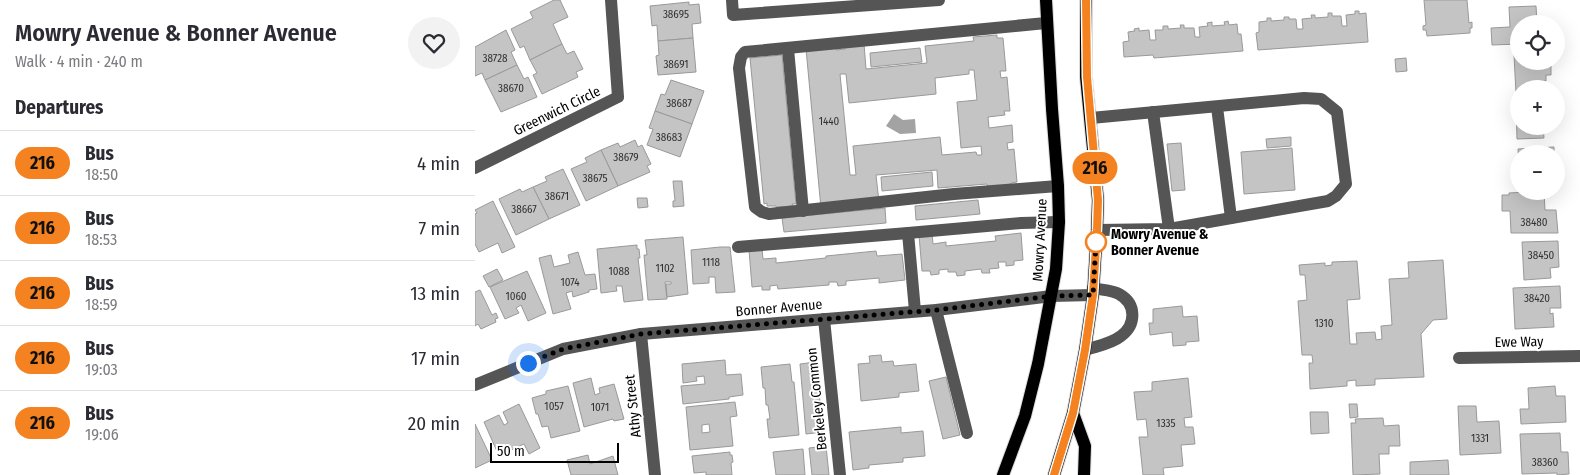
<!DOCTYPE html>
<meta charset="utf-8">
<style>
:root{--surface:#fff;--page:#f2f2f3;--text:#2b2b33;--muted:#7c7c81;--line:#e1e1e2}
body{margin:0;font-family:"Fira Sans Condensed",sans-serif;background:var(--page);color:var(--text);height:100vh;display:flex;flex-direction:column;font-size:19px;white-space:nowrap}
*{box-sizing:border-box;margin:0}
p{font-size:16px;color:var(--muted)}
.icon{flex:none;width:28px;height:28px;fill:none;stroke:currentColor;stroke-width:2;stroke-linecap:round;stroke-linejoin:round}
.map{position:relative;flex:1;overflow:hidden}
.panel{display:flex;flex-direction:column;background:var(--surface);width:475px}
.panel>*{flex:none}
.badge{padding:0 10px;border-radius:16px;font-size:18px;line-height:32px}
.controls{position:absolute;left:1035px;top:15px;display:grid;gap:10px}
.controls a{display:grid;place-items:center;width:55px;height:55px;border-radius:50%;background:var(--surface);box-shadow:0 5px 20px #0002;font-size:25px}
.scale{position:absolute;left:15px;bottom:12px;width:129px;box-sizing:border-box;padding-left:5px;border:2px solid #000;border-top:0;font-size:14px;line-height:18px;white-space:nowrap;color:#000;-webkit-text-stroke:4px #fff;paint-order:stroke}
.you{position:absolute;width:25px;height:25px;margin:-12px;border:4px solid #fff;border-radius:50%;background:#1a73e8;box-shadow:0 0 0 8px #1a73e833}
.map>.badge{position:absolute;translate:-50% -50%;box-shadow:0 0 0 2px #fff}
h2{padding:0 15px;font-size:19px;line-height:45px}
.round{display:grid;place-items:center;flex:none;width:52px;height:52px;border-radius:26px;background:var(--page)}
.overview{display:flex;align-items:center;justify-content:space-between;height:85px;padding:0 15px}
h1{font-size:24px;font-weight:600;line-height:38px}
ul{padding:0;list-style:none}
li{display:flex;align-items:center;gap:15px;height:65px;padding:0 15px;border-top:1px solid var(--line)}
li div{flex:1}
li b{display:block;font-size:19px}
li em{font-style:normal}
li .badge{min-width:55px;font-weight:700;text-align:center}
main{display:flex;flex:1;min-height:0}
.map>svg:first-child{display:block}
.water{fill:#a3a3a3}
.building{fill:#c4c4c4;stroke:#999;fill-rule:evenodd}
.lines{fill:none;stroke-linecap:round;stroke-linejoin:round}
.major-casing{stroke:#dbdbdb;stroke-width:14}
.minor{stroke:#555;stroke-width:12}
.major{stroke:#000;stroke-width:12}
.line-casing{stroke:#fff;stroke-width:11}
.line{stroke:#f58220;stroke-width:8}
.walk{stroke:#000;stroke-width:5;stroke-dasharray:0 9}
.stop-dot{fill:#fff;stroke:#f58220;stroke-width:2.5}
.labels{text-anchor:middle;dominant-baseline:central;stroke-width:4;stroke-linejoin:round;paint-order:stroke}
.number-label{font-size:11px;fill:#313131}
.street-label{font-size:14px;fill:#000;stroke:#fff}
.stop-label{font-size:14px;font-weight:bold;fill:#000;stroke:#fff;text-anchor:start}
</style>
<main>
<section class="panel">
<div class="overview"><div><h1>Mowry Avenue &amp; Bonner Avenue</h1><p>Walk · 4 min · 240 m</p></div><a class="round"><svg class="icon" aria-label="heart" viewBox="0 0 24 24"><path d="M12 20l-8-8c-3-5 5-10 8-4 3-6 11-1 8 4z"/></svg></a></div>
<h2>Departures</h2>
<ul>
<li><span class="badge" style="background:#f58220;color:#111">216</span><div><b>Bus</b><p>18:50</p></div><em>4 min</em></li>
<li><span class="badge" style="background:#f58220;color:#111">216</span><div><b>Bus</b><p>18:53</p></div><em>7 min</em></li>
<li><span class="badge" style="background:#f58220;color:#111">216</span><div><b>Bus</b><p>18:59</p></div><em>13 min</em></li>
<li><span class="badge" style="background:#f58220;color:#111">216</span><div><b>Bus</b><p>19:03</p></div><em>17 min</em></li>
<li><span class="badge" style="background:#f58220;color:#111">216</span><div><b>Bus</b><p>19:06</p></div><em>20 min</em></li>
</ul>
</section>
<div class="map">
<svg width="1105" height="475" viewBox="0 0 1105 475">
<rect width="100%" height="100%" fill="#fff"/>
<polygon class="water" points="419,114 428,120 440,119 441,133 425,134 411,126"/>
<g class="building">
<polygon points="79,0 85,0 93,17 78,24 87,44 55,60 49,46 45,48 36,29 58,18 55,12"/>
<polygon points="949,0 992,0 994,23 997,22 997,28 995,28 995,33 952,36 951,30 948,30 948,26 951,25"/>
<polygon points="214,2 214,5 224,4 226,23 217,24 218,38 183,41 182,25 177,26 175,6"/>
<polygon points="1061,6 1062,22 1071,22 1071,24 1044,24 1044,44 1017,45 1016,28 1035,27 1034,7"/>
<polygon points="880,11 884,11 884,14 891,13 893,42 783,50 781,33 784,32 784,22 792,21 792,18 796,18 796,21 809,20 809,17 814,17 814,19 821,19 822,29 828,29 827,19 837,18 836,15 840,15 840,18 853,17 853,13 857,13 857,16 866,16 867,26 872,26 871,15 880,14"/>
<polygon points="753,21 754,25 762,24 763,34 766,34 768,51 679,58 678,55 649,57 648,42 654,41 653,32 660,31 659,29 664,28 664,31 674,30 675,40 681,40 680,30 688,30 688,26 693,26 693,29 706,28 705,25 709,25 709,28 719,28 720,37 725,37 724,27 733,26 732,23 737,22 737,26 750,25 749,22"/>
<polygon points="31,30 40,50 36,52 42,65 10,80 7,73 0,76 0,47"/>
<path d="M522,35v3h6l3,33h-6l1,7 6,-1 3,34h-6l1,4 -17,2 1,11 23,-3 1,17 -6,1 1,7 6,-1 3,33 -6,1v3l-23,2 -1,-4 -49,4 -1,-18 -61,5 3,27 -58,6 -15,-159 30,-2v3l9,-1v-3l19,-2 2,25 61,-6 -2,-17 49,-5 -1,-4zM494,70h5l3,30 -20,2 4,46 20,-2 1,9h-5l-1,-3 -34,3 -2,-18 -87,9 3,29h-6l-10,-101h6l3,29 87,-9 -1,-16 34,-4z"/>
<polygon points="218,38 221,72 183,75 181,56 184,55 183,41"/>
<polygon points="87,44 92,54 99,51 108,69 101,72 103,77 67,94 58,75 62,73 55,60"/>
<polygon points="445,48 447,62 396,67 395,53"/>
<polygon points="307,55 321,204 317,204 318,206 301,207 301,206 292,206 292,203 289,204 275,58"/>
<polygon points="1039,55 1044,55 1044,61 1076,61 1076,75 1071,75 1071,81 1066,81 1066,89 1044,89 1044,93 1041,93"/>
<polygon points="931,58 932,71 921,72 920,59"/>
<polygon points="42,65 49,79 53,77 62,97 26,112 10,80"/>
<polygon points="196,80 229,91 217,124 180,111 186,94 190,95"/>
<polygon points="1044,101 1044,126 1068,126 1069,138 1042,139 1041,102"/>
<polygon points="180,111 217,124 205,157 172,145 178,129 174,128"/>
<polygon points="816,137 816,146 792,148 791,139"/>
<polygon points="160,140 163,147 167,145 176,164 172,166 175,172 143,186 126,150 143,143 145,147"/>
<polygon points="706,143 710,190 697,191 692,144"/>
<polygon points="1079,147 1079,154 1044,154 1044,171 1043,149"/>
<polygon points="817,148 820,190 769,194 766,152"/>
<polygon points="126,150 143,186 111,201 96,169 112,162 110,158"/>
<polygon points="88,169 105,205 74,219 58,187 72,181 70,177"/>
<polygon points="457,172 458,186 407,191 406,177"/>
<polygon points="198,181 207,181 209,206 198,207 198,201 200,201"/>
<polygon points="58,187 74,219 41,235 24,199 45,189 47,192"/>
<polygon points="1069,191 1070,210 1081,210 1083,233 1036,233 1035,211 1027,211 1027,195 1034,195 1034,193"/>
<polygon points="162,198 172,198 173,207 163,208"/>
<polygon points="503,200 505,214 441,220 440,206"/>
<polygon points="18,201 40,247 27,253 23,243 4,252 0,244 0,214 2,213 0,210"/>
<polygon points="410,208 411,223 309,232 307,218"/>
<polygon points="546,233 548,260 539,261 539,265 531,266 531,262 523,262 524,268 514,269 515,273 507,273 506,269 490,271 490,275 482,276 481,272 473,272 473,269 464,270 464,274 456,275 455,271 447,271 444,235 457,234 458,244 471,242 471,246 521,241 520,236"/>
<polygon points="208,237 213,294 192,297 191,284 196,284 196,282 190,282 192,299 173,300 169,255 172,255 170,240"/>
<polygon points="1083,241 1084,267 1075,268 1076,278 1049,280 1047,242"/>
<polygon points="162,245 162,249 164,249 165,258 163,258 168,300 149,302 147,286 141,286 142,291 126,293 122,249"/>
<polygon points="245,247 255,247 260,292 241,293 240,277 234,277 234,283 218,284 216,250"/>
<polygon points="287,249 288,259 301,258 301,263 351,258 351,256 401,251 402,256 427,254 430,280 404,283 404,278 371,281 371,285 363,286 362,282 354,282 354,285 303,289 302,285 295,286 295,290 287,290 287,286 277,287 274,250"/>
<polygon points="103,252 110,275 120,274 122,289 114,290 114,292 98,297 97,291 91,293 96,309 78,314 64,258 76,255 79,267 95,263 93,255"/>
<polygon points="968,260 972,319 958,320 946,334 949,377 900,379 900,385 881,386 881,380 872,381 872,386 835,389 834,363 838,363 837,355 827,355 823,301 832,300 830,275 825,275 824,265 850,263 850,266 857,265 857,262 882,261 885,299 872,300 875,344 882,344 881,333 900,332 901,340 907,339 906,326 917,325 914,279 934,278 933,262"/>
<polygon points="22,269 28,280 14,287 8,276"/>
<polygon points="52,271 71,313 53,321 46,305 41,308 44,313 30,319 15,287"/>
<polygon points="1085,286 1086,308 1075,308 1075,314 1078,313 1079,327 1040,329 1038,288"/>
<polygon points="5,290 17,315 21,313 23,318 20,319 21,322 6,329 3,324 0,326 0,292"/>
<polygon points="707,306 708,317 722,316 724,341 711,342 711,345 698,346 697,332 675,335 674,323 678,323 678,309"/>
<polygon points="406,355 407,362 418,361 419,366 441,364 444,391 424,393 424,397 386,401 383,364 395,363 394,356"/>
<polygon points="250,360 251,375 266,374 268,395 254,397 254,399 208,404 206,386 230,384 229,376 221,377 222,381 208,383 207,364"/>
<polygon points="341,362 348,432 331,434 325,364"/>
<polygon points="315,364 317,382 319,382 324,435 294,438 292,419 295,419 293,405 291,405 290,388 288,388 286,367"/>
<polygon points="471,377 485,435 468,439 454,381"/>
<polygon points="116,378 120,395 125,393 124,388 139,384 149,419 139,421 138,419 109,427 98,383"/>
<polygon points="713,378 717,417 709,418 710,427 718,427 720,444 706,445 708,466 688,468 689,475 668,475 664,437 673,437 671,419 662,420 659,392 677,391 677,382"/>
<polygon points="93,386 105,431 76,438 73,426 67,427 63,414 61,414 57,398 71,394 71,391"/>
<polygon points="1080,386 1081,396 1090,396 1091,422 1046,424 1045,409 1054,409 1053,388"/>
<path d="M260,402l2,14 -7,1 3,29 -43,4 -4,-43zM234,424l1,8 -8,1v-8z"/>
<polygon points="44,404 65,448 54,454 49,444 34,451 35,453 28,456 27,454 24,456 9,422 24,415 29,425 33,423 28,412"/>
<polygon points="874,404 882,404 883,417 875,418"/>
<polygon points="983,406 1001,406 1002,422 1024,421 1026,453 985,455"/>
<polygon points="835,412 853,412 854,433 836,434"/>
<polygon points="908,418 909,426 924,425 925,446 914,446 914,454 904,454 905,474 878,475 876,423 881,423 880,419"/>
<polygon points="0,424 17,460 0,468"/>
<polygon points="426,427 426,433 448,431 450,456 428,458 428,462 394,465 394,468 378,470 374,432"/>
<polygon points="1085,433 1086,452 1093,452 1094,474 1082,475 1082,473 1047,474 1045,434"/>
<polygon points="351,446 354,475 337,475 334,448"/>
<polygon points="328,449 330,475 301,475 298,452"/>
<polygon points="255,452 255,455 257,455 258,462 256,463 257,475 231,475 231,472 219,473 217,456"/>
<polygon points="113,455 115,464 138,456 143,475 96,475 92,460"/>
<polygon points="973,460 974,475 935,475 935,462"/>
</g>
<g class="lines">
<defs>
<g id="major">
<polyline points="598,413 610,446 609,475"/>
<polyline points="528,475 550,416 563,364 581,269 584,222 583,186 577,109 571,0"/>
<polyline points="579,475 598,413 610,350 618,295 622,230 623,200 611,77 611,0"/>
</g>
</defs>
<use href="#major" class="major-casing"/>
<g class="minor">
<polyline points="257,0 258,15 464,0"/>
<polyline points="571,23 270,52 266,57 264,68 280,207 287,212 294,214 479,194 583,186"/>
<polyline points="313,49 328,211"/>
<polyline points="742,107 756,218"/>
<polyline points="678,112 694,229"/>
<polyline points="616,118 829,98 846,99 862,112 871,184 861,196 853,201 694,229 622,230"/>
<polyline points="0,168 143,97 136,0"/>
<polyline points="433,233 546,223 584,222"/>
<polyline points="263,247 433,233 440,311"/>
<polyline points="461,310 492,433"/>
<polyline points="349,319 365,475"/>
<polyline points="166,334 180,475"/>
<path d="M610,350c12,-4 26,-6 36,-14 15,-11 16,-32 -2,-42 -7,-4 -18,-4 -26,-6"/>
<polyline points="984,358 1105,356"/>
<polyline points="0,385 88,349 166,334 461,310 577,296 618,295"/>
</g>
<use href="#major" class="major"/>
</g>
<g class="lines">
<defs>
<polyline id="line" points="579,475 598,413 610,350 618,295 622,230 623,200 612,77 611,0"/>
</defs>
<use href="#line" class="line-casing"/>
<use href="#line" class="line"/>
<polyline class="walk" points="53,363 88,349 166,334 461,310 577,296 618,295 621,242"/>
</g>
<circle class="stop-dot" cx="621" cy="242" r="10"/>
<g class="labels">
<g class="number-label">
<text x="201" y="14">38695</text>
<text x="20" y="58">38728</text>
<text x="201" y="64">38691</text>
<text x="36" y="88">38670</text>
<text x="204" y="103">38687</text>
<text x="354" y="121">1440</text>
<text x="194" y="137">38683</text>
<text x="151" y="157">38679</text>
<text x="120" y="178">38675</text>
<text x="82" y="196">38671</text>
<text x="49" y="209">38667</text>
<text x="1059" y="222">38480</text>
<text x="1066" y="255">38450</text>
<text x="236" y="262">1118</text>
<text x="190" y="268">1102</text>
<text x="144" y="271">1088</text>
<text x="95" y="282">1074</text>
<text x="41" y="296">1060</text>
<text x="1062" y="298">38420</text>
<text x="849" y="323">1310</text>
<text x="79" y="406">1057</text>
<text x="125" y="407">1071</text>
<text x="691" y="423">1335</text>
<text x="1005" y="438">1331</text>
<text x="1070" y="462">38360</text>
</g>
<g class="street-label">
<text transform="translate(82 111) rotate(-26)">Greenwich Circle</text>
<text transform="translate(565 240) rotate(-87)">Mowry Avenue</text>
<text transform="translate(304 308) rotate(-5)">Bonner Avenue</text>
<text transform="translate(1044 342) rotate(-1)">Ewe Way</text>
<text transform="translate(342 399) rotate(-96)">Berkeley Common</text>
<text transform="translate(158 406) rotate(-96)">Athy Street</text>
</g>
<g class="stop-label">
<text x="636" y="234">Mowry Avenue &amp;<tspan x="636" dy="16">Bonner Avenue</tspan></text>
</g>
</g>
</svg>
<div class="controls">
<a><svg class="icon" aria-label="locate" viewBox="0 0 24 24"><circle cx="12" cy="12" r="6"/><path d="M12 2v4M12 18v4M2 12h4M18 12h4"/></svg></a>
<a>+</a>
<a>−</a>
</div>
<div class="scale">50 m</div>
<div class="you" style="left:53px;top:363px"></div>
<b class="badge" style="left:620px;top:168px;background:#f58220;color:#111">216</b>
</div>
</main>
